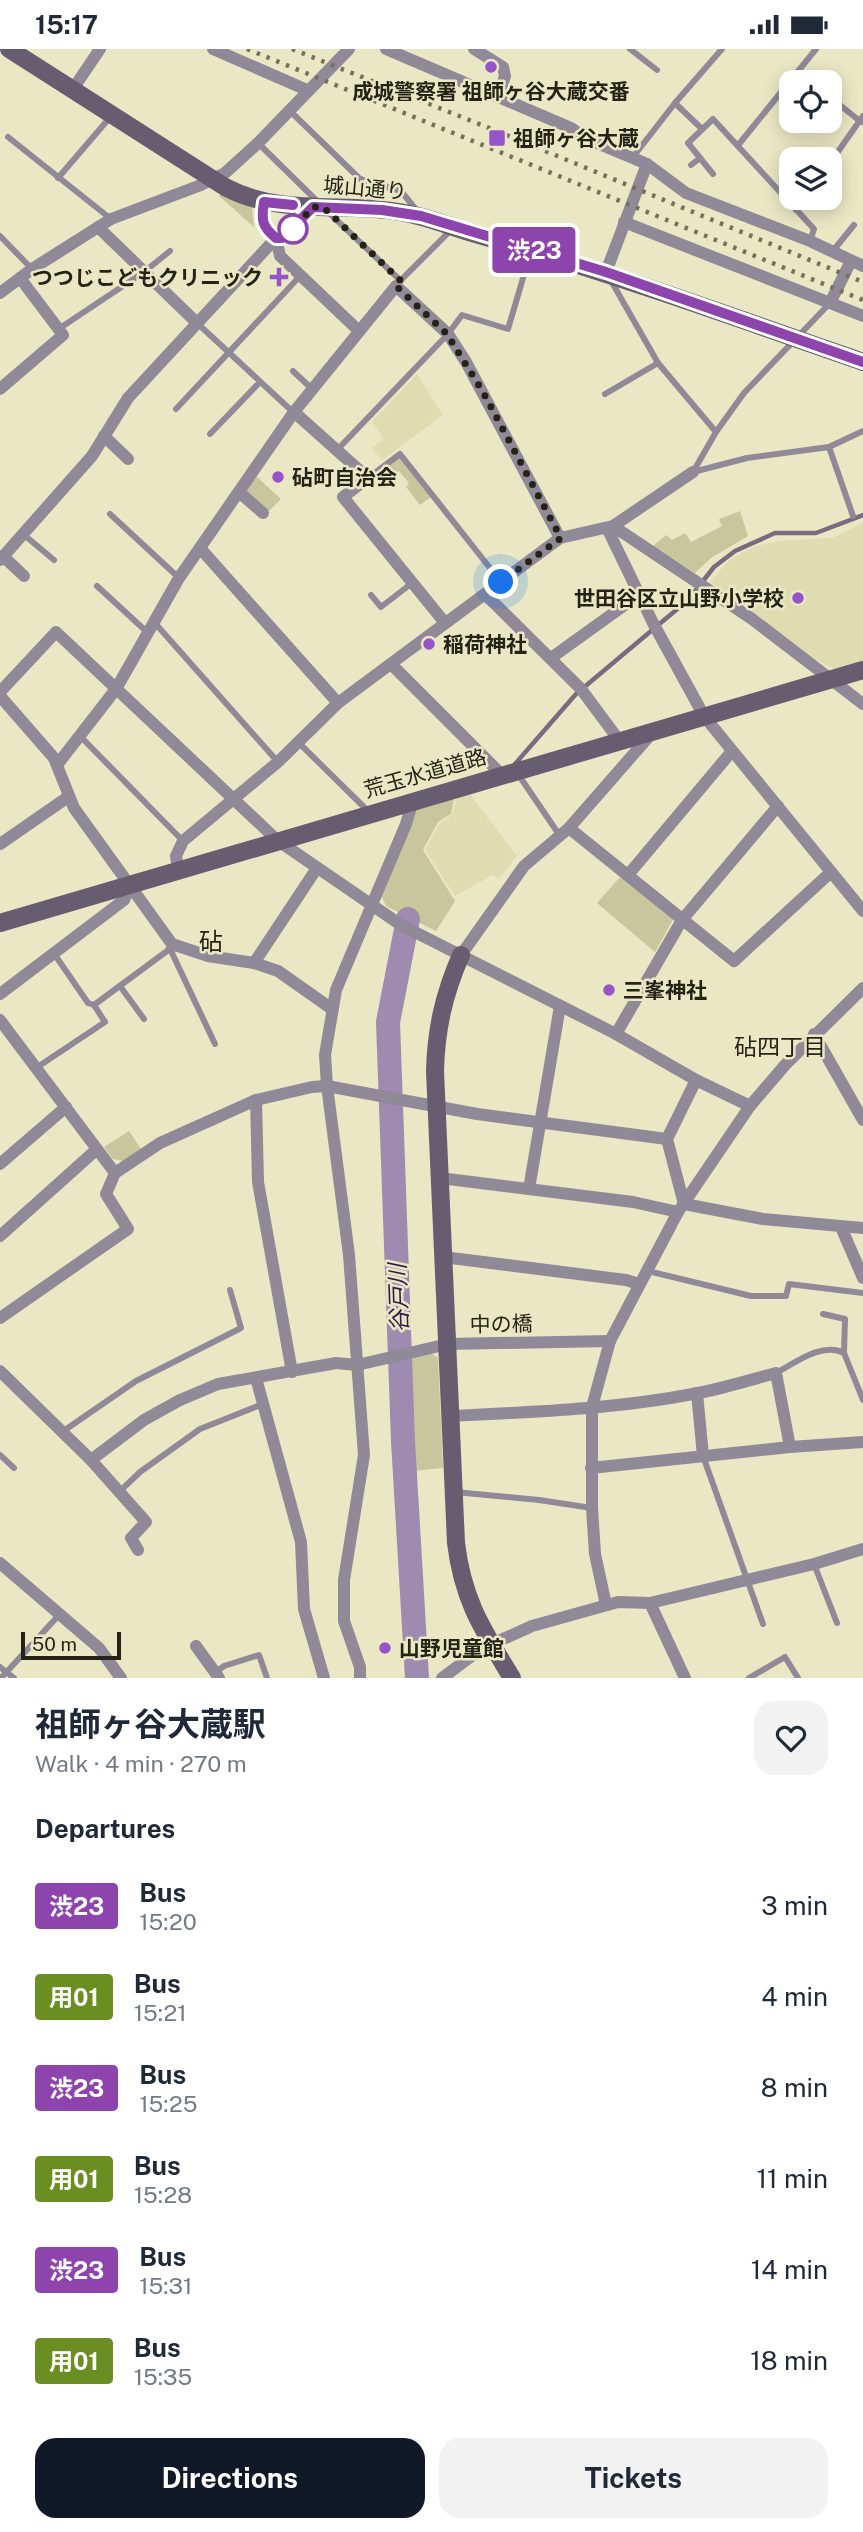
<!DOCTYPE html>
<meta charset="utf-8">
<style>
:root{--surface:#fff;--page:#f2f2f3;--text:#1f2937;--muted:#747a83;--accent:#111827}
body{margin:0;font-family:"Public Sans","Noto Sans JP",sans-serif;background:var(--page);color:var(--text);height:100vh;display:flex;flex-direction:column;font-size:26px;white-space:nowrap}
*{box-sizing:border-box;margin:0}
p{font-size:23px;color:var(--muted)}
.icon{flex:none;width:38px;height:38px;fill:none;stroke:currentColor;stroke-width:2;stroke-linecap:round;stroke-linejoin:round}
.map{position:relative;height:1629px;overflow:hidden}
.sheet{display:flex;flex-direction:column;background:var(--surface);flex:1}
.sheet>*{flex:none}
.badge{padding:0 14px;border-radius:5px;font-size:24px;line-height:46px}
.fabs{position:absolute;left:779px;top:21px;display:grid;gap:14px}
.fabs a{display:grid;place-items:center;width:63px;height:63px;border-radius:14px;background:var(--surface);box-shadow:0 4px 18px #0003;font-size:35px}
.scale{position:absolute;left:21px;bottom:18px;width:100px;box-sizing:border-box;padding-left:7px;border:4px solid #242416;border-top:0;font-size:19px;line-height:24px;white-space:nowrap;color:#242416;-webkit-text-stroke:5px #eae8c4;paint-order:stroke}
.you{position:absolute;width:35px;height:35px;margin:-18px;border:5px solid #fff;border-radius:50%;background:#1a73e8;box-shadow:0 0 0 10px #1a73e833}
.map>.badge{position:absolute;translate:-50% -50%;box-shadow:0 0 0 4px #fff}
h2{padding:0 35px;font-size:26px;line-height:63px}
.round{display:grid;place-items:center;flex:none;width:74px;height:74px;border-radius:21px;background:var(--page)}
.summary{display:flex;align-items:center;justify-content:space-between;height:119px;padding:0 35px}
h1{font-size:33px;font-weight:700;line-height:52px}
.primary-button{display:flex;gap:14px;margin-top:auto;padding:14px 35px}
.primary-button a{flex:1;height:80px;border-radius:21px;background:var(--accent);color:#fff;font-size:28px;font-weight:700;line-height:80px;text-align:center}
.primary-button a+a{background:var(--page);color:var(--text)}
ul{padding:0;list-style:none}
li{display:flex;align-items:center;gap:21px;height:91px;padding:0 35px}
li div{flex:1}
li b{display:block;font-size:26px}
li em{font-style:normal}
li .badge{min-width:77px;font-weight:700;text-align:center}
.status{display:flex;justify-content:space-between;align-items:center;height:49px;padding:0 35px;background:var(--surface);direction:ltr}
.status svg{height:19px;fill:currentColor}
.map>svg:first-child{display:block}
.built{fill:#dedcb0}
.green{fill:#c8c69c}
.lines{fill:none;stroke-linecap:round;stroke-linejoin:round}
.stream{stroke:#796c81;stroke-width:4.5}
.river{stroke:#9e8baf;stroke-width:24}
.lane{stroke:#908997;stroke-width:6}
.street{stroke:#908997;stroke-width:12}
.secondary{stroke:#675d71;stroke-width:18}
.rail{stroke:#73725b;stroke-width:4.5;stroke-dasharray:3.5 7;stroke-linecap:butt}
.line-casing{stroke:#fff;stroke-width:16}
.line{stroke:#8e44ad;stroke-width:10}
.walk{stroke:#242416;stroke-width:7;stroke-dasharray:0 12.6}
.poi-dot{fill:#9754c9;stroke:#eae8c4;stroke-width:2.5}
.stop-dot{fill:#fff;stroke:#8e44ad;stroke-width:3.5}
.labels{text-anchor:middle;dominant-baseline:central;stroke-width:5;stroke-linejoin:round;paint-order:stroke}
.poi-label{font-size:21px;font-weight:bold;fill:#242416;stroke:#eae8c4;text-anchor:start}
.street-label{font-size:21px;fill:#242416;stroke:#eae8c4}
.neighbourhood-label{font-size:23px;fill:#242416;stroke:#eae8c4}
.water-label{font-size:23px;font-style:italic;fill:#351a49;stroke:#eae8c4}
.quarter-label{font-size:24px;fill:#242416;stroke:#eae8c4}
</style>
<div class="status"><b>15:17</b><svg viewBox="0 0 49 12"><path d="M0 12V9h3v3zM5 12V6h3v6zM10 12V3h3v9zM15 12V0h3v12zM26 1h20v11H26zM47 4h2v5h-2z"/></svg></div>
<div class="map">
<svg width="863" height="1629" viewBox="0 0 863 1629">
<rect width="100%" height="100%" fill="#eae8c4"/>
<g class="built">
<polygon points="417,325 443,366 382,411 372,399 384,389 372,373"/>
<polygon points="863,474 863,613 837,621 807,607 754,564 710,533 728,512 753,498 778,492 832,489"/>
<polygon points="469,744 517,807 499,830 493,826 455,847 425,801 440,774 453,765 457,747"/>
</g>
<g class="green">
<polygon points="220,145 252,158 254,178 219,147"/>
<polygon points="399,407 431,448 420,456 406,438 409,434 399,422 387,432 378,423"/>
<polygon points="255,426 281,450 269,462 247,443 247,435"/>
<polygon points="740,462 748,487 711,509 695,524 653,497 666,486 672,491 685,484 691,493 722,477 719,470"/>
<polygon points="454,749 451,765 438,773 423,801 455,852 436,882 386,857 382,848 415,763 419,759"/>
<polygon points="622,826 674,869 655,903 597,854"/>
<polygon points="129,1082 141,1100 123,1112 113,1110 104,1098"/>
<polygon points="431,1304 438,1309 443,1419 413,1422 406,1310"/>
</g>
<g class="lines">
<polyline class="stream" points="515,715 576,645 688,551 714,518 735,502 775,484 816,484 863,466"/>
<polyline class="river" points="408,870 388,973 403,1392 417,1629"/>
<g class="lane">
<polyline points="630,0 657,21"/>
<polyline points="797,23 810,33"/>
<polyline points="830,48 861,73"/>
<polyline points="675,54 702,80"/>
<polyline points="290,62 360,130 401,142 418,163"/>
<polyline points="8,88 111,170"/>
<polyline points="258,94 319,154"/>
<polyline points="739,95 816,0"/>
<polyline points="633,108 675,54 722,0"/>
<polyline points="830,114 863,67"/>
<polyline points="691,116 700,109"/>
<polyline points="713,125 688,94 713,70 814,180 810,192"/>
<polyline points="58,129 112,66"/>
<polyline points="796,161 805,149"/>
<polyline points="327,162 401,232"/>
<polyline points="0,187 32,220"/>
<polyline points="832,203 854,176"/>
<polyline points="610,230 658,314 716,383"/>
<polyline points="398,234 452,180"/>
<polyline points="197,274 293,363"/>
<polyline points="60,279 144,223 170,202"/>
<polyline points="293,322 312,340"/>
<polyline points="605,345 658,314"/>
<polyline points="176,360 301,226"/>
<polyline points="210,385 260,333"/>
<polyline points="829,398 853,467"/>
<polyline points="338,400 448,285 462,266 508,280 531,202"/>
<polyline points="693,423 716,383 744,344 830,254"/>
<polyline points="693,423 747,409 829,398 863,382"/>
<polyline points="368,429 400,405 501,533"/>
<polyline points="110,465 179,529"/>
<polyline points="23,485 54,511"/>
<polyline points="97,537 147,583"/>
<polyline points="371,546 381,558 412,534"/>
<polyline points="154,573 278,713"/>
<polyline points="80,687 183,792"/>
<polyline points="298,693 369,763"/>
<polyline points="518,725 560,787"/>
<polyline points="172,895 172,904 215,995"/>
<polyline points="120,937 144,970"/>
<polyline points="94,956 167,902 171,897"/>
<polyline points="36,1019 105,973 94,956 88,954 55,906"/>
<polyline points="648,1222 751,1247 786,1247 789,1235 863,1244"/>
<polyline points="823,1265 845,1270 844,1304 863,1351"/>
<path d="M776,1324c20,-11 46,-31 68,-20"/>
<polyline points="62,1383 136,1332 241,1279 230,1241"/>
<polyline points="0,1406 14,1419"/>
<polyline points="703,1407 763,1575"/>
<polyline points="120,1442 140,1423 200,1380 263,1355"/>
<polyline points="455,1443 539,1451 592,1459"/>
<polyline points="814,1515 837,1574"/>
<polyline points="0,1618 14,1629"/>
<polyline points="216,1623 224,1617 259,1606 267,1629"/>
<polyline points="1,1629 59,1566"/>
<polyline points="749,1629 785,1608 798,1629"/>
</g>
<g class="street">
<polyline points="213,0 307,41"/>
<polyline points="386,0 571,79 585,89 647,115 686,144 810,192 863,217"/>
<polyline points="474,0 503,18 505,27 498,48"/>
<polyline points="73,40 100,0"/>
<path d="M264,153c-3,20 -4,23 12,36l11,-4 26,-27"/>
<polyline points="624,173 863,267"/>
<polyline points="98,178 197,274"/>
<polyline points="276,189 280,207 358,281"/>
<polyline points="606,223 647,115"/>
<polyline points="0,244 32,220 111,170 201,136 225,124 258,94 349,0"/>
<polyline points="830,254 851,212"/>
<polyline points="0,340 63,286 20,229"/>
<polyline points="294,363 368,429 343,448 445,574"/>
<polyline points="104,387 128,410"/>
<polyline points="239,443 263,464"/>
<polyline points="613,477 752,570 863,655"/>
<polyline points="607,479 653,574 704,667 863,862"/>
<polyline points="200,499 338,654"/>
<polyline points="3,507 24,527"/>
<polyline points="0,511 92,407 128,349 276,189"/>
<polyline points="485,545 581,640 621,694"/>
<polyline points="551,609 640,545"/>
<polyline points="391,615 502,726"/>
<polyline points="0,643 56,583 277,791 401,876 616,985 696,1031 750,1057"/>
<polyline points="0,647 54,709 74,759 172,895 208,907 254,914 278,922 332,960"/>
<polyline points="57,716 116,640 179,529 294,363 396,237 448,285 466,313 560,489"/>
<polyline points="569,779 734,912 831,823"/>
<polyline points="0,795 68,748"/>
<polyline points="178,820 176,807 183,792 278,713 338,654 560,489 613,477 693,423"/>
<polyline points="628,826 732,702"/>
<polyline points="461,906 524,817 569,779 652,684"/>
<polyline points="254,914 317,819"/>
<polyline points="0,945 124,851 131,835"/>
<polyline points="0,971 115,1124"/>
<polyline points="616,985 682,871 778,757"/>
<polyline points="814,985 863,1071"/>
<polyline points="696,1031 667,1090 684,1155 763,1170 863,1179"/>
<polyline points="256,1051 258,1133 292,1323"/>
<polyline points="0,1115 66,1058"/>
<polyline points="440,1129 633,1153 678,1163"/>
<polyline points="529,1140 560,957"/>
<polyline points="841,1178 863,1229"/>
<polyline points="0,1187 96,1101"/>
<polyline points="443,1208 626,1231 639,1235"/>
<polyline points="0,1269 128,1180 106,1145 115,1124 160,1094 256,1051 312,1038 327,1037 477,1065 667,1090"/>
<polyline points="0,1322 91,1411 146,1473 131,1489 138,1501"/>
<polyline points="256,1329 301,1493 304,1560 324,1629"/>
<polyline points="697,1344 703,1407"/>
<path d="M450,1367c83,-4 167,-7 248,-23 26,-5 52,-13 78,-20l14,74"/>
<polyline points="91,1411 144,1371 180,1351 218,1335 336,1314 357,1316 448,1295 610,1292"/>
<polyline points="591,1419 790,1398 863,1393"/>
<polyline points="0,1514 99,1599 121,1629"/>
<polyline points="650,1554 685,1629"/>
<polyline points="606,1556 595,1505 592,1459 592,1358 610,1292 678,1163 750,1057 785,1016 863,939"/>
<polyline points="196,1597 219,1629"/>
<polyline points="360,1629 360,1618 344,1572 344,1531 364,1406 349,1206 327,1037 325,1006 336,941 406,775 413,752"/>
<polyline points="442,1629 481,1600 532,1577 618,1553 650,1554 814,1515 863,1500"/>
</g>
<g class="secondary">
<path d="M9,0l216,138c60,32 130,12 193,29 17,4 34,11 51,16 133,38 263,84 394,130"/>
<polyline points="0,874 863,621"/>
<path d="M461,906c-17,39 -25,74 -26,116l21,472c7,58 27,87 56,135"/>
</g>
<g class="rail">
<polyline points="247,0 863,251"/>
<polyline points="292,0 499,83 863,233"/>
</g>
</g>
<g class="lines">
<defs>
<path id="line" d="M293,156l-29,-3c-3,18 -2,25 12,36h6l31,-31 69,3 39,6 185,56 257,90"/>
</defs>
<use href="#line" class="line-casing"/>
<use href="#line" class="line"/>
<polyline class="walk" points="293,180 291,182 313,158 323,158 401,232 396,237 447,285 483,343 561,489 501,533"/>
</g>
<g class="poi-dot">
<circle cx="491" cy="18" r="7"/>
<rect x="488" y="80" width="18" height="18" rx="3.5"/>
<path d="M275.5 217.5h7v7h7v7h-7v7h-7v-7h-7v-7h7z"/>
<circle cx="278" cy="428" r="7"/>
<circle cx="798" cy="549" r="7"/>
<circle cx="429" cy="595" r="7"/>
<circle cx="609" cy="941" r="7"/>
<circle cx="385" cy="1599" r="7"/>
</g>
<circle class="stop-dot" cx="293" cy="180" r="14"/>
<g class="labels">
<g class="poi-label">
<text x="491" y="42" text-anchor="middle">成城警察署 祖師ヶ谷大蔵交番</text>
<text x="513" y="89">祖師ヶ谷大蔵</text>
<text x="263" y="228" text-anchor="end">つつじこどもクリニック</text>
<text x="292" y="428">砧町自治会</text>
<text x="784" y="549" text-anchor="end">世田谷区立山野小学校</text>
<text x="443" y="595">稲荷神社</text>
<text x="623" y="941">三峯神社</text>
<text x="399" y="1599">山野児童館</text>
</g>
<g class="street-label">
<text transform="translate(365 139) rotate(5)">城山通り</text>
<text transform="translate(425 724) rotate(-16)">荒玉水道道路</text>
<text transform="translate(501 1275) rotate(-1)">中の橋</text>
</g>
<g class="neighbourhood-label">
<text x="780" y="997">砧四丁目</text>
</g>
<g class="water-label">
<text transform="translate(398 1249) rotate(-92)">谷戸川</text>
</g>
<g class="quarter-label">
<text x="211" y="892">砧</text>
</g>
</g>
</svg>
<div class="fabs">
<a><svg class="icon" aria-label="locate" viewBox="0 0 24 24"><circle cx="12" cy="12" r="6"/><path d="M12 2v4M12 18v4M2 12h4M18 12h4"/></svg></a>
<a><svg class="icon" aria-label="layers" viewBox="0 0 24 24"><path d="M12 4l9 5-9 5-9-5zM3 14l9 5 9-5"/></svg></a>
</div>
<div class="scale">50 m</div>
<div class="you" style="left:501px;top:533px"></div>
<b class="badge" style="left:534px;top:201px;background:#8e44ad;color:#fff">渋23</b>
</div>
<section class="sheet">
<div class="summary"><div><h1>祖師ヶ谷大蔵駅</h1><p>Walk · 4 min · 270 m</p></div><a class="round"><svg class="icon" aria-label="heart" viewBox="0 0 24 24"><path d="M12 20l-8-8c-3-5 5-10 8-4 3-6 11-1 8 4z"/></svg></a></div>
<h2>Departures</h2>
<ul>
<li><span class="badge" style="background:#8e44ad;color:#fff">渋23</span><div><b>Bus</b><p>15:20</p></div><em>3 min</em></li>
<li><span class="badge" style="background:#6b8e23;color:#fff">用01</span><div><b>Bus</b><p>15:21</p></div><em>4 min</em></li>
<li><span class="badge" style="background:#8e44ad;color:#fff">渋23</span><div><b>Bus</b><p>15:25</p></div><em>8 min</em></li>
<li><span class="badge" style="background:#6b8e23;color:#fff">用01</span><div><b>Bus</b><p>15:28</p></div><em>11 min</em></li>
<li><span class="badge" style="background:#8e44ad;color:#fff">渋23</span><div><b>Bus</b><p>15:31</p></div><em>14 min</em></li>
<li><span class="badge" style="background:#6b8e23;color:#fff">用01</span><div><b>Bus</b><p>15:35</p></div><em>18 min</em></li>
</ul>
<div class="primary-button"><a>Directions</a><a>Tickets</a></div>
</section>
